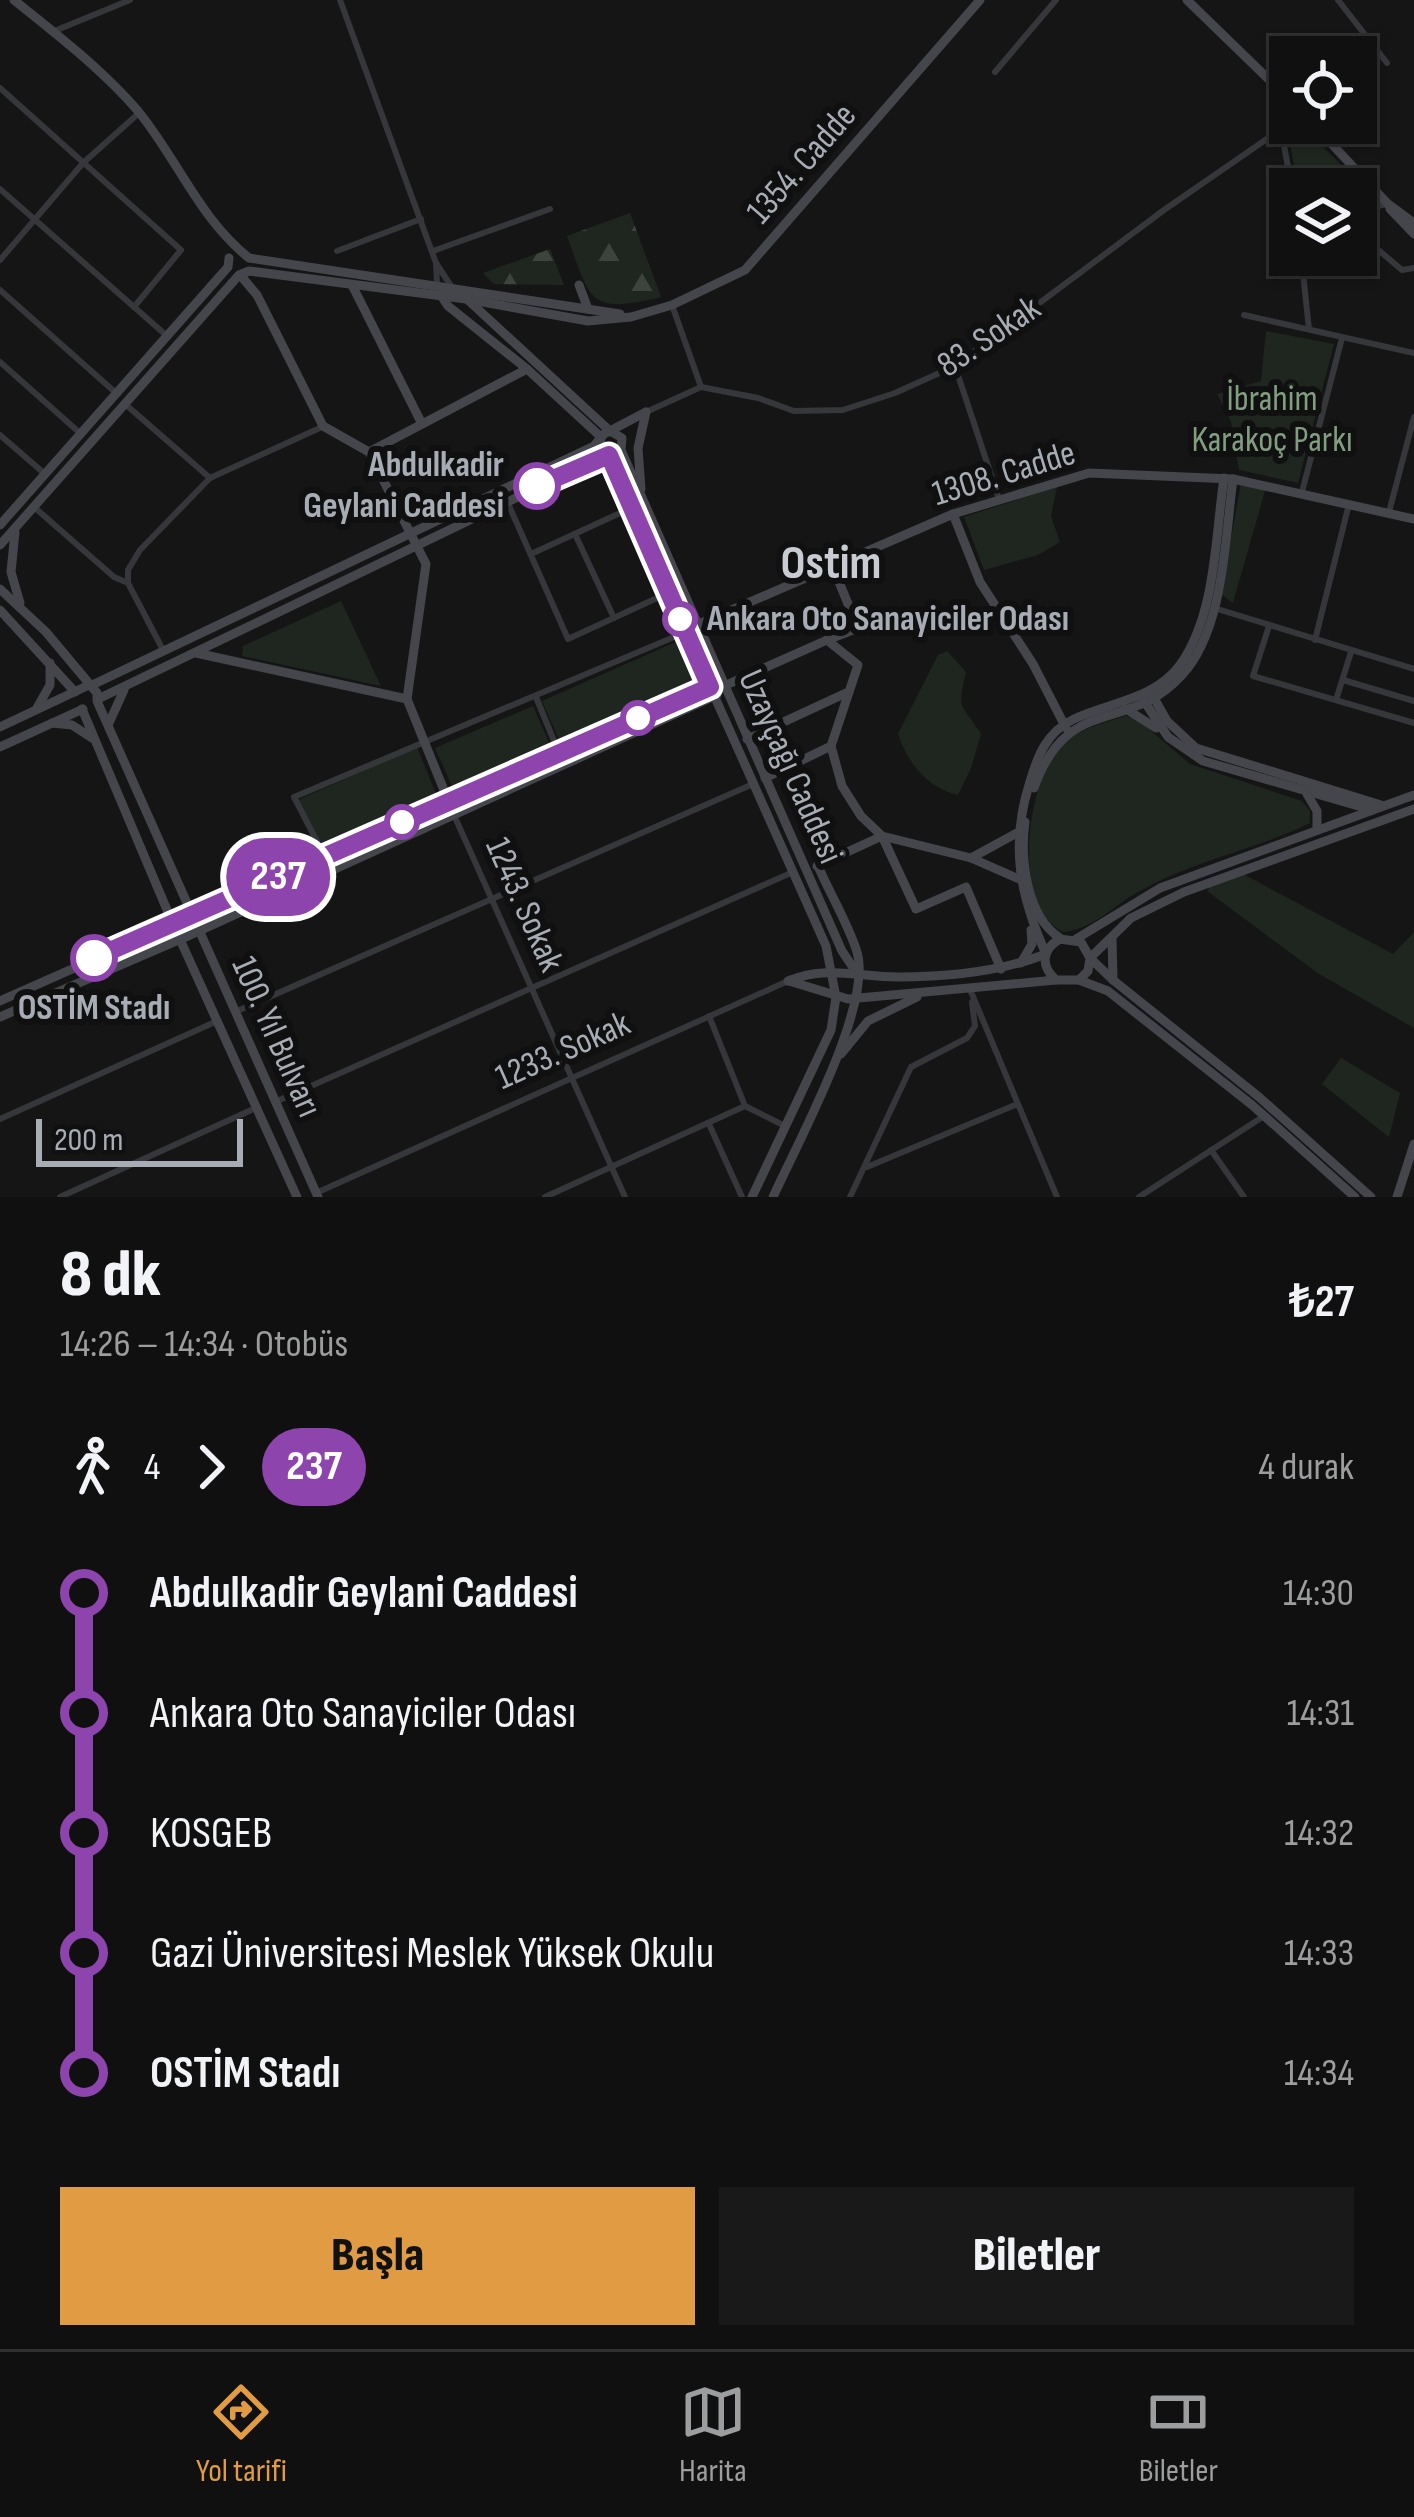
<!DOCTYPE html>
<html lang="tr">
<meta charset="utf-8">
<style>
:root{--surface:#101010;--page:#191919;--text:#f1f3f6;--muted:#9c9d9f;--line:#303030;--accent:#e09b43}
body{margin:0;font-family:"Sofia Sans Condensed",sans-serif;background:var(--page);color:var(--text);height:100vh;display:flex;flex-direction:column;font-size:45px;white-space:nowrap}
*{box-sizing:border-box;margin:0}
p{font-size:39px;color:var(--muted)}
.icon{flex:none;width:66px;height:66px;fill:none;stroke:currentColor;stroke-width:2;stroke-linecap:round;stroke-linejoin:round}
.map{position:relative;height:1197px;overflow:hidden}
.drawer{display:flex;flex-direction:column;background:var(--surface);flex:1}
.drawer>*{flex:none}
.badge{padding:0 24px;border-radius:39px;font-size:42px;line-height:78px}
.tools{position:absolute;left:1269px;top:36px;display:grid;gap:24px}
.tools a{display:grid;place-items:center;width:108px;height:108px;border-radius:0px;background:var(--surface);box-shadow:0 3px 9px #0004,0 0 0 3px var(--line);font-size:60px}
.scale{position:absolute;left:36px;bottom:30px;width:207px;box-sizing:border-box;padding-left:12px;border:6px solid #a8adb5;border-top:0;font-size:33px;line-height:42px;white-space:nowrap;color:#a8adb5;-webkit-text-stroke:9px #101011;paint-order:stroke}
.map>.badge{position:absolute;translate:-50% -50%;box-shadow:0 0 0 6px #fff}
.legs{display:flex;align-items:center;gap:18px;height:132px;padding:0 60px;font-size:39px}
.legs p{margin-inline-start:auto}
.summary{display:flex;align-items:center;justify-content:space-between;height:204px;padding:0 60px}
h1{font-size:66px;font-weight:800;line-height:90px}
.button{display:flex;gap:24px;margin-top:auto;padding:24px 60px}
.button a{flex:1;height:138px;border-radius:0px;background:var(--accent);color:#111;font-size:48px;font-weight:800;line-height:138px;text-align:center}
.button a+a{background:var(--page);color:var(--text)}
ul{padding:0 60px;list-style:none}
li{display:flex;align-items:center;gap:42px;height:120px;font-size:45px}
li i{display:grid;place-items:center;width:18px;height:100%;margin:0 15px;background:currentColor}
li i::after{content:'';width:30px;height:30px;margin:-15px;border:9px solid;border-radius:50%;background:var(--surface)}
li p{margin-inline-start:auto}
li:first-child i{background:linear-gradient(#0000 50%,currentColor 0)}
li:last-child i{background:linear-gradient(currentColor 50%,#0000 0)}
.tab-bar{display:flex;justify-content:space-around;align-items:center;height:168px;border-top:3px solid var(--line);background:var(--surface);font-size:33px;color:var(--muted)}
.tab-bar a{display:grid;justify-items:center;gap:6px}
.tab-bar .active{color:var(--accent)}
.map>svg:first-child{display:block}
.green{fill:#1f261f}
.forest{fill:url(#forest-firs)}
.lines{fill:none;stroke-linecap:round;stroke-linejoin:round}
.street{stroke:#36373b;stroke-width:6}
.secondary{stroke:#44464b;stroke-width:9}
.line-1-casing{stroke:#fff;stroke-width:27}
.line-1{stroke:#8e44ad;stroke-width:18}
.stop-1-dot{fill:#fff;stroke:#8e44ad;stroke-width:6}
.labels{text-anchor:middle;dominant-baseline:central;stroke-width:12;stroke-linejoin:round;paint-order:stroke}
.street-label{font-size:36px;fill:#a8adb5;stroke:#101011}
.park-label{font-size:36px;fill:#829e81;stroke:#101011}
.stop-label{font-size:36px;font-weight:bold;fill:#a8adb5;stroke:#101011;text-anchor:end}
.district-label{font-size:48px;font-weight:bold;fill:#c8ccd2;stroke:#101011}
</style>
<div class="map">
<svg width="1414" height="1197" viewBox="0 0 1414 1197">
<defs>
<pattern id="forest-firs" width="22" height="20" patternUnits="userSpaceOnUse" patternTransform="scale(3)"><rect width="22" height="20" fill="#1f261f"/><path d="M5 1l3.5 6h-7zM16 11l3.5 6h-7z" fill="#3d433d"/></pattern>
</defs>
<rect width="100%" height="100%" fill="#151516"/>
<g class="green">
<polygon points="1297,132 1315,139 1375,198 1356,201 1356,189 1298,189 1290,143"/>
<polygon points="1266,331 1334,344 1298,483 1239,470 1231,422 1217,394 1261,381"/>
<polygon points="1241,483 1266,487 1233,603 1221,594"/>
<polygon points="1057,487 1051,516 1060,542 1038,555 984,570 964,517"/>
<polygon points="341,601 381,686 242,656 243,646"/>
<polygon points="680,640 699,683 561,744 542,701"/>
<path d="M947,651l19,21c-9,40 -6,29 15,62l-10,34 -13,27c-31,-7 -50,-32 -60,-61l40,-79z"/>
<polygon points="533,706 552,749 454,791 435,748"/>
<path d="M1125,716l11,2 54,46 112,37 8,10v12c-59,29 -126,39 -182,75 -20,14 -40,32 -65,34 -53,-26 -36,-148 -4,-184 15,-18 45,-25 66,-32z"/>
<polygon points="417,747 438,799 325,850 298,800"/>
<polygon points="1243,874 1393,954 1414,932 1414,1028 1319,974 1207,891 1210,887"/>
<polygon points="1341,1058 1400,1093 1389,1137 1322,1084"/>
</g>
<g class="forest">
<path d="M630,213l31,84c-74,18 -70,3 -94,-61z"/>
<polygon points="550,249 564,285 494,284 483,273"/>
</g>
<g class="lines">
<g class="street">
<polyline points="340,0 436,263 451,286"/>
<polyline points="1338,0 1387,63"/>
<polyline points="52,32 130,0"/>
<polyline points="995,72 1056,0"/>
<polyline points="0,88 181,250 134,307"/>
<polyline points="1281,129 1292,189"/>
<polyline points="0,189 167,336"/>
<polyline points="1356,210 1388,204"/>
<polyline points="1356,244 1369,242 1402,270 1414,268"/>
<polyline points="337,251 421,219"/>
<polyline points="433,251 550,209"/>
<polyline points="1301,255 1309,329"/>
<polyline points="0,260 83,163 139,113"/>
<polyline points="436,263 437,285"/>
<polyline points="0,290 116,393"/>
<polyline points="672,305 701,387"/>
<polyline points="1244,315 1414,353"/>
<polyline points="0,362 81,434"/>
<polyline points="955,366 999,499"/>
<polyline points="125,404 210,478"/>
<polyline points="646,412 701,387 758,398 794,411 843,410 895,393 955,366 1164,210 1290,123"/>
<polyline points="0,435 45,474"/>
<polyline points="1302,492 1342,338"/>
<polyline points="507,501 568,639 668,593"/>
<polyline points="34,507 114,577 128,583"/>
<polyline points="1389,512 1414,417"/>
<polyline points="575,534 614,618"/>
<polyline points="531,554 631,508"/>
<polyline points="1214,608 1414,669"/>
<polyline points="1269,626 1253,676 1414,723"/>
<polyline points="1315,640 1349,504"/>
<polyline points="163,650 128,583 128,570 140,550 210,478 322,427"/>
<polyline points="1343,680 1414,701"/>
<polyline points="536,697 559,753"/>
<polyline points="1336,700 1351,652"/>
<polyline points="454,815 625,1197"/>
<polyline points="325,857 294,797 686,632"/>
<polyline points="969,987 1057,1197"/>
<polyline points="235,1012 753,784"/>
<polyline points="709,1016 745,1106 783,1125"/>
<polyline points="275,1102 793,872"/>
<polyline points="0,1119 215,1022"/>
<polyline points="709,1124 742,1197"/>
<polyline points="1211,1150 1244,1197"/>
<polyline points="867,1167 1015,1105"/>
<polyline points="316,1193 788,981"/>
<polyline points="60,1197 258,1107"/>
<polyline points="545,1197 745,1106"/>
<polyline points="850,1197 911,1067 967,1038 975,1026 972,1002"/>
<polyline points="1139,1197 1264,1116"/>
</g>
<g class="secondary">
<path d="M14,0c43,35 88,69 124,111 40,49 61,107 111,147l371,56"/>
<polyline points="1187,0 1290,100"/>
<polyline points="1312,123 1388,204 1414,223"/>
<polyline points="1390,209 1414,234"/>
<polyline points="241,276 257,295 323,426 369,452 426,564 407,699 450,805"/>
<polyline points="352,285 422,424"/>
<polyline points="579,285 588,309"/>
<polyline points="440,294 448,306 527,369 601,437"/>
<polyline points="469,301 611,432"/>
<polyline points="612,432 622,438 621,450 842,951 856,972"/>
<polyline points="600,440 826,946 836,997 831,1030 752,1197"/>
<polyline points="369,452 527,369"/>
<polyline points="641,489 638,448 646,412"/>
<polyline points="953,514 980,582 1033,664 1066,728"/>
<polyline points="0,525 228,267 229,258"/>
<polyline points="15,532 11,572 20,603"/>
<polyline points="0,545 239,275 249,271 466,299 588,321 631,317 672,305 745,270 980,0"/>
<polyline points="0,589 46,632 97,693 97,701 318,1197"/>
<polyline points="0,610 75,692"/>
<polyline points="697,625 953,514 1089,473 1233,479 1414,519"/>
<polyline points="196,653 407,699"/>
<polyline points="90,686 594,446 604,434 646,412"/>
<polyline points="1142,698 1168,737 1203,761 1372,810"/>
<polyline points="1154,698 1167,721 1196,748 1381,805"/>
<polyline points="98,699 607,454"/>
<polyline points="37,708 50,685 50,663"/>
<polyline points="82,709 173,924 297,1197"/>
<polyline points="1126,709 1156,728"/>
<polyline points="52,723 72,725 92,738"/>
<polyline points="109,723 124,690"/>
<polyline points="0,727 89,685"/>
<polyline points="747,739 846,693"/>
<polyline points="831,746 842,786 861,816 882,836 971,858 1019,879"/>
<polyline points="0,747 83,709"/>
<polyline points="765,778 831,746 858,665 827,640 858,628 832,565"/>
<path d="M1034,788c34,-96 94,-53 148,-113 42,-45 43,-137 51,-196"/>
<polyline points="1307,794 1317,811 1317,830"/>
<path d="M1025,822c-5,36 1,94 35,116"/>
<polyline points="971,858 1017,833"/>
<polyline points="817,866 882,836 916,909 966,887 1001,969"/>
<polyline points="1112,938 1113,980"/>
<polyline points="1076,939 1160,888 1414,795"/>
<polyline points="1021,963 1032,944 1031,930"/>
<polyline points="1079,980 1108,991 1252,1105 1355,1197"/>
<path d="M788,981c39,-16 71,-4 110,-4 49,0 102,-5 148,-23 -26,-58 -36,-108 -17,-169 8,-28 17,-53 45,-66 36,-17 80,-19 106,-54 36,-50 35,-127 44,-187"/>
<polyline points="789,981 848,999 1056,980"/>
<polyline points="0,1001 710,687 724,686 827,640"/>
<polyline points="0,1017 190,935 717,695"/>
<polyline points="841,1054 868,1021 917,997"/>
<path d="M773,1197c25,-55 100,-192 84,-245 -9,-29 -27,-58 -39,-86"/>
<path d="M1371,1197l-112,-100 -146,-117 -23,-22 -9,-16 -21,-3c-18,10 -20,27 -4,41h23l9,-9 2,-13 41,-40 53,-26 230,-83"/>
<polyline points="1397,1197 1414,1144"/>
</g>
</g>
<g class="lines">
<defs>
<polyline id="line-1" points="94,958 710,687 609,455 537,486"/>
</defs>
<use href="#line-1" class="line-1-casing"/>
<use href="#line-1" class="line-1"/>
</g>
<g class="stop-1-dot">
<circle cx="537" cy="486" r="21"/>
<circle cx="680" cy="619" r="15"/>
<circle cx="638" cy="718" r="15"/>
<circle cx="402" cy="822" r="15"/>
<circle cx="94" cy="958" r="21"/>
</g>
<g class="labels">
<g class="street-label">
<text transform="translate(802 164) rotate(-49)">1354. Cadde</text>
<text transform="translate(989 337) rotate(-34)">83. Sokak</text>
<text transform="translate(1004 474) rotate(-17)">1308. Cadde</text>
<text transform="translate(790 767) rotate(66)">Uzayçağı Caddesi</text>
<text transform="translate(524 905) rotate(66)">1243. Sokak</text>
<text transform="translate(276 1037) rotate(66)">100. Yıl Bulvarı</text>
<text transform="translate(563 1051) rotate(-24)">1233. Sokak</text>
</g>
<g class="park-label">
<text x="1272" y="399">İbrahim<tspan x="1272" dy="41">Karakoç Parkı</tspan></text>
</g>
<g class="stop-label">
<text x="504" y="465">Abdulkadir<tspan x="504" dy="41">Geylani Caddesi</tspan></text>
<text x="707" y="619" text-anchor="start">Ankara Oto Sanayiciler Odası</text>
<text x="94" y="1008" text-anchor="middle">OSTİM Stadı</text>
</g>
<g class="district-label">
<text x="831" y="563">Ostim</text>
</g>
</g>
</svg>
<div class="tools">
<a><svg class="icon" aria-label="locate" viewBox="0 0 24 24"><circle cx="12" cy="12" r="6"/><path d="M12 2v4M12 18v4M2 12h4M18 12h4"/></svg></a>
<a><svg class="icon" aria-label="layers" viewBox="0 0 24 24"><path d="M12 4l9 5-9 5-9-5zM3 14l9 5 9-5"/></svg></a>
</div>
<div class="scale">200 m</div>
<b class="badge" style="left:278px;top:877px;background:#8e44ad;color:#fff">237</b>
</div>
<section class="drawer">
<div class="summary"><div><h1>8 dk</h1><p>14:26 – 14:34 · Otobüs</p></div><b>₺27</b></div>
<div class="legs"><svg class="icon" aria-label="walk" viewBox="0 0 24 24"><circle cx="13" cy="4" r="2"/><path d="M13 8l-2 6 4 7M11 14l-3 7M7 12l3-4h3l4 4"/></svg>4<svg class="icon" aria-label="forward" viewBox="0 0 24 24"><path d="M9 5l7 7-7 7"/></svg><b class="badge" style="background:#8e44ad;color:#fff">237</b><p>4 durak</p></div>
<ul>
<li><i style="color:#8e44ad"></i><b>Abdulkadir Geylani Caddesi</b><p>14:30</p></li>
<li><i style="color:#8e44ad"></i><span>Ankara Oto Sanayiciler Odası</span><p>14:31</p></li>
<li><i style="color:#8e44ad"></i><span>KOSGEB</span><p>14:32</p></li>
<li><i style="color:#8e44ad"></i><span>Gazi Üniversitesi Meslek Yüksek Okulu</span><p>14:33</p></li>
<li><i style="color:#8e44ad"></i><b>OSTİM Stadı</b><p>14:34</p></li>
</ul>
<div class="button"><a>Başla</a><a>Biletler</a></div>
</section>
<nav class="tab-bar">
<a class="active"><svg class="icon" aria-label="directions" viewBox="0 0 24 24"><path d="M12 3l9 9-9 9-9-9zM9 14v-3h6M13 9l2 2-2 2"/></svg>Yol tarifi</a>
<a><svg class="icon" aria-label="map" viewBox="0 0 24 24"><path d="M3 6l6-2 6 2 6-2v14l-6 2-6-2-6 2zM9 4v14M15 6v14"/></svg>Harita</a>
<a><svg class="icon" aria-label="tickets" viewBox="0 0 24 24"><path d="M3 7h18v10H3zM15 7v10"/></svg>Biletler</a>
</nav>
